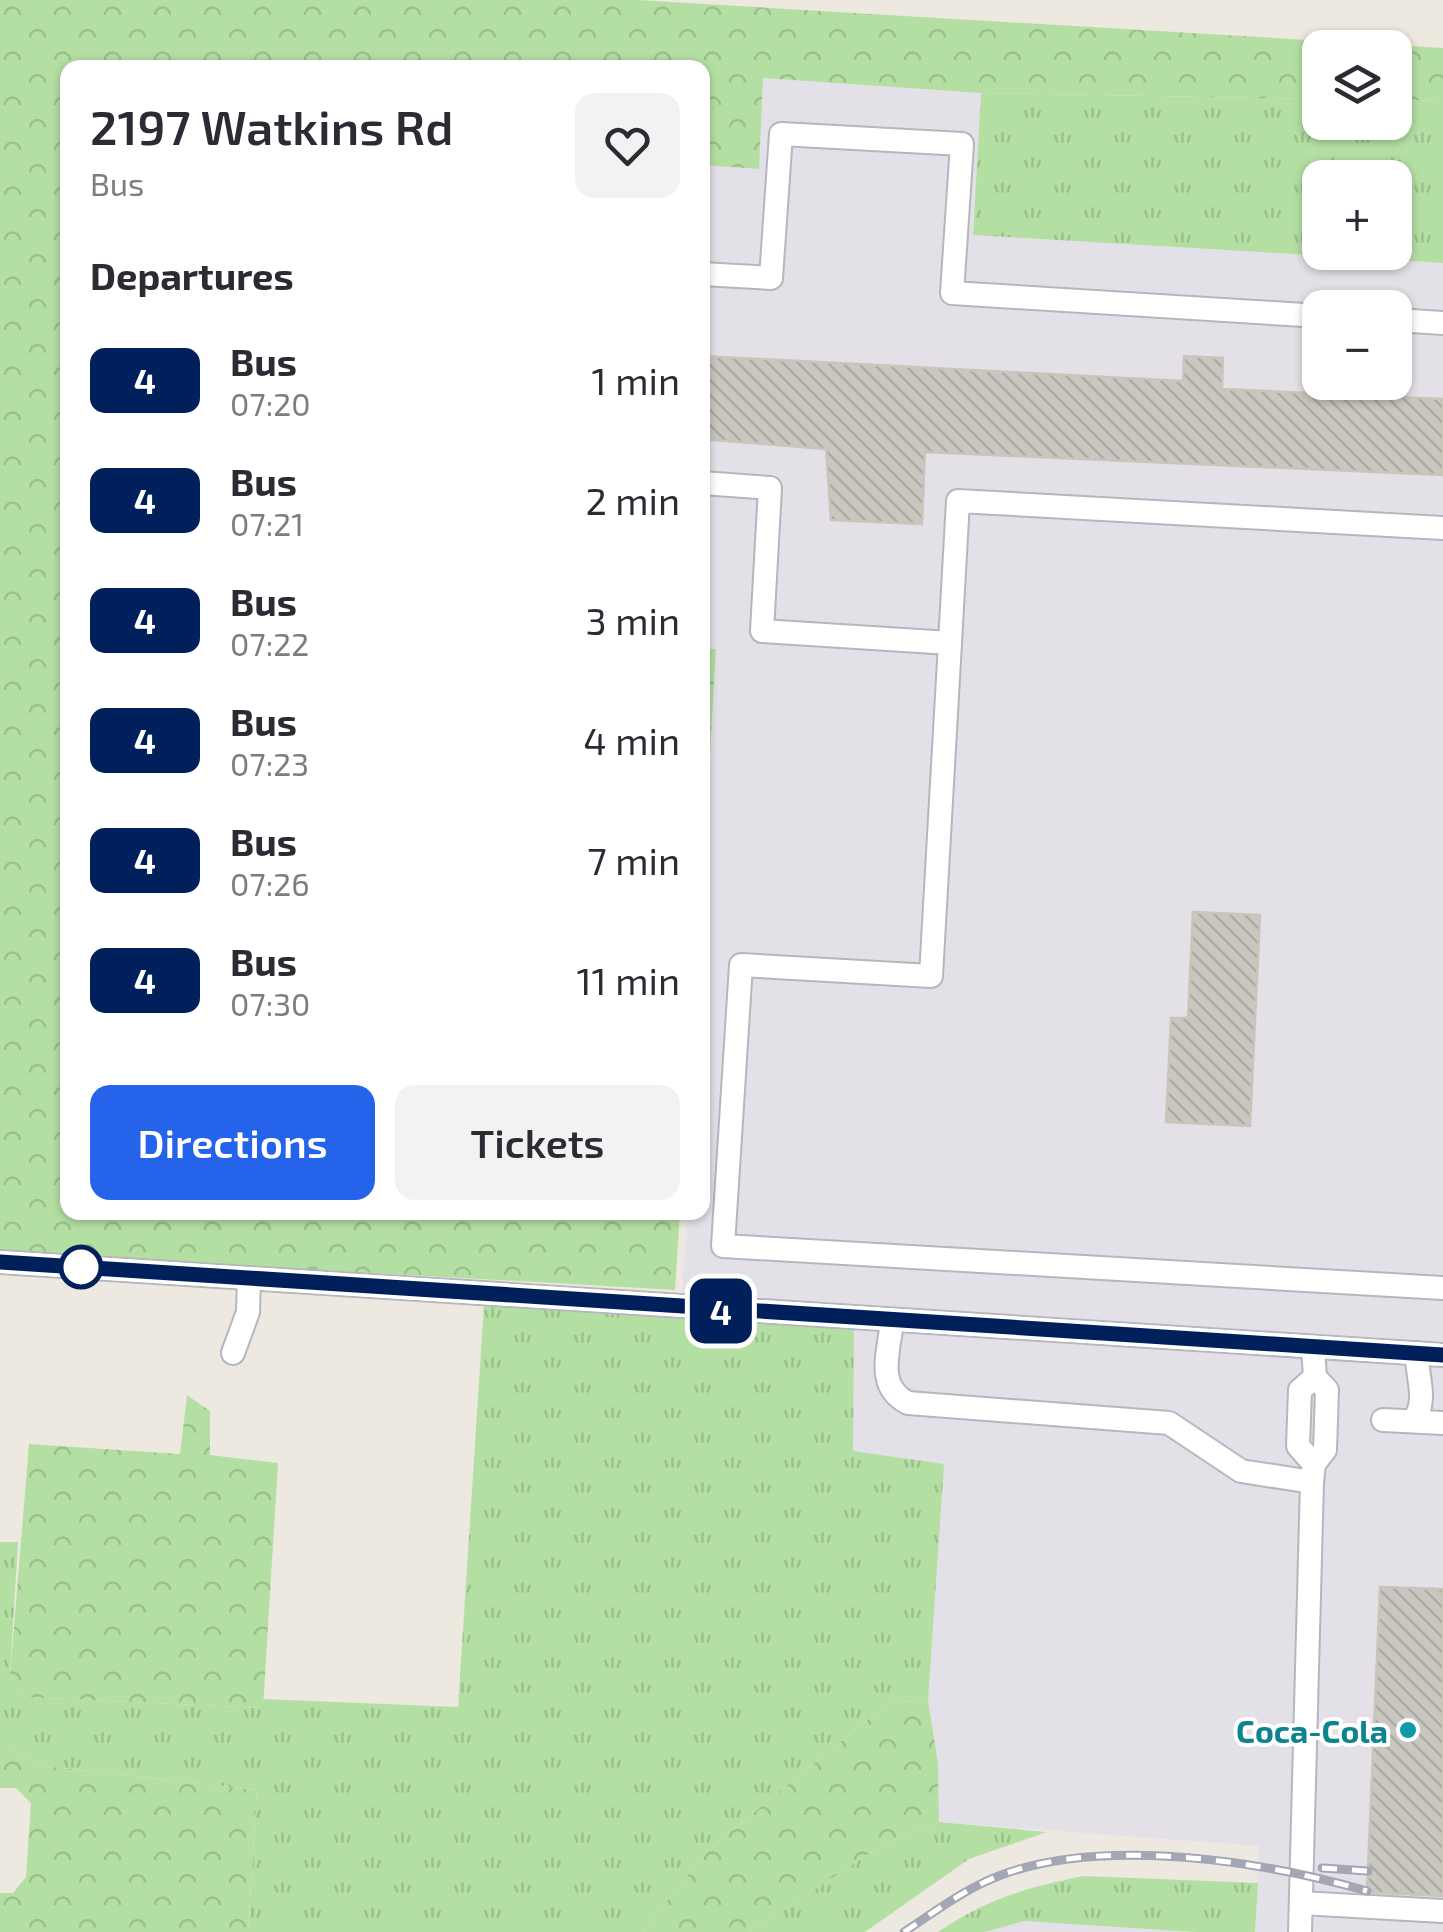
<!DOCTYPE html>
<meta charset="utf-8">
<style>
:root{--surface:#fff;--page:#f2f2f3;--text:#2b2b33;--muted:#7c7c81;--accent:#2563eb}
body{margin:0;font-family:"Exo 2",sans-serif;background:var(--page);color:var(--text);height:100vh;display:flex;flex-direction:column;font-size:38px;white-space:nowrap}
*{box-sizing:border-box;margin:0}
p{font-size:32px;color:var(--muted)}
.icon{flex:none;width:55px;height:55px;fill:none;stroke:currentColor;stroke-width:2;stroke-linecap:round;stroke-linejoin:round}
.map{position:relative;flex:1;overflow:hidden}
.drawer{position:absolute;left:60px;top:60px;width:650px;height:1160px;display:flex;flex-direction:column;background:var(--surface);border-radius:20px;box-shadow:0 2px 8px #0004}
.drawer>*{flex:none}
.badge{padding:0 20px;border-radius:15px;font-size:35px;line-height:65px}
.tools{position:absolute;left:1302px;top:30px;display:grid;gap:20px}
.tools a{display:grid;place-items:center;width:110px;height:110px;border-radius:20px;background:var(--surface);box-shadow:0 2px 8px #0004;font-size:50px}
.map>.badge{position:absolute;translate:-50% -50%;box-shadow:0 0 0 5px #fff}
h2{padding:0 30px;font-size:38px;line-height:90px}
.round{display:grid;place-items:center;flex:none;width:105px;height:105px;border-radius:20px;background:var(--page)}
.headline{display:flex;align-items:center;justify-content:space-between;height:170px;padding:0 30px}
h1{font-size:48px;font-weight:600;line-height:75px}
.primary-button{display:flex;gap:20px;margin-top:auto;padding:20px 30px}
.primary-button a{flex:1;height:115px;border-radius:20px;background:var(--accent);color:#fff;font-size:40px;font-weight:600;line-height:115px;text-align:center}
.primary-button a+a{background:var(--page);color:var(--text)}
ul{padding:0;list-style:none}
li{display:flex;align-items:center;gap:30px;height:120px;padding:0 30px}
li div{flex:1}
li b{display:block;font-size:38px}
li em{font-style:normal}
li .badge{min-width:110px;font-weight:700;text-align:center}
.map>svg:first-child{display:block}
.industrial{fill:#e3e1e7;fill-rule:evenodd}
.grass{fill:url(#grass-tufts);fill-rule:evenodd}
.forest{fill:url(#forest-crowns)}
.building{fill:url(#building-back-hatch);stroke:#c9c5bb;stroke-width:2.5}
.lines{fill:none;stroke-linecap:round;stroke-linejoin:round}
.minor-casing{stroke:#b5b6bf;stroke-width:26}
.minor{stroke:#fff;stroke-width:22}
.rail-casing{stroke:#a4a6b6;stroke-width:9}
.rail{stroke:#fff;stroke-width:5;stroke-dasharray:15;stroke-linecap:butt}
.line-casing{stroke:#fff;stroke-width:22}
.line{stroke:#00205b;stroke-width:15}
.stop-dot{fill:#fff;stroke:#00205b;stroke-width:5}
.culture-dot{fill:#0f9aa8;stroke:#fff;stroke-width:4}
.labels{text-anchor:middle;dominant-baseline:central;stroke-width:8;stroke-linejoin:round;paint-order:stroke}
.culture-label{font-size:32px;font-weight:bold;fill:#0d838f;stroke:#fff;text-anchor:end}
</style>
<div class="map">
<svg width="1443" height="1932" viewBox="0 0 1443 1932">
<defs>
<pattern id="grass-tufts" width="24" height="20" patternUnits="userSpaceOnUse" patternTransform="scale(2.5)"><rect width="24" height="20" fill="#b4dfa3"/><path d="M3 7l-1-3M5 7V3M7 7l1-3M15 17l-1-3M17 17v-4M19 17l1-3" fill="none" stroke="#9bc08d"/></pattern>
<pattern id="forest-crowns" width="20" height="18" patternUnits="userSpaceOnUse" patternTransform="scale(2.5)"><rect width="20" height="18" fill="#b4dfa3"/><path d="M2 6a3 3 0 1 1 6 0M12 15a3 3 0 1 1 6 0" fill="none" stroke="#9bc08d"/></pattern>
<pattern id="building-back-hatch" width="6" height="6" patternUnits="userSpaceOnUse" patternTransform="scale(2.5)"><rect width="6" height="6" fill="#c9c7bf"/><path d="M-1 5l2 2M0 0l6 6M5-1l2 2" fill="none" stroke="#adaba4"/></pattern>
</defs>
<rect width="100%" height="100%" fill="#ede9e1"/>
<g class="industrial">
<path d="M762,78l219,15 -8,142 470,28v1669h-188l4,-86 -320,-24 -1,-59 -10,-63 -75,-249 -173,-136 8,-102 14,-1v-290l14,-272 -14,-1 1,-484 56,4zM1320,308h75v74h-75z"/>
<polygon points="1024,1921 1195,1932 985,1932"/>
</g>
<g class="grass">
<path d="M981,93l339,6v23h75v-22l48,1v162l-470,-28zM1320,178h75v74h-75z"/>
<polygon points="484,1304 680,1315 854,1330 853,1451 944,1464 928,1700 888,1703 708,1850 642,1932 248,1932 257,1790 45,1766 0,1742 0,1542 18,1542 10,1675 25,1697 262,1708 263,1699 458,1707"/>
<polygon points="939,1822 1047,1832 969,1859 865,1932 749,1932 876,1849"/>
<path d="M1084,1876l174,7 -3,49h-60l-171,-11 -39,11h-47c49,-33 89,-45 146,-56z"/>
</g>
<g class="forest">
<polygon points="0,0 637,0 1443,48 1443,101 1395,100 1395,48 1320,48 1320,99 981,93 763,78 759,169 703,165 702,68 68,68 68,1212 680,1213 675,1290 0,1252"/>
<polygon points="703,649 716,649 703,879 702,649"/>
<polygon points="187,1395 210,1411 210,1455 278,1463 263,1708 25,1697 10,1675 29,1444 180,1454"/>
<polygon points="928,1700 938,1763 939,1822 876,1849 749,1932 642,1932 708,1850 888,1703"/>
<polygon points="0,1742 45,1766 257,1790 248,1932 0,1932 0,1893 13,1893 26,1877 31,1803 16,1788 0,1788"/>
</g>
<g class="building">
<polygon points="702,356 1183,381 1184,356 1223,358 1222,389 1443,399 1443,475 925,452 922,524 831,520 826,449 702,439"/>
<polygon points="1193,912 1260,915 1250,1126 1166,1122 1171,1018 1188,1018"/>
<polygon points="1380,1587 1443,1589 1443,1896 1367,1892"/>
</g>
<g class="lines">
<defs>
<g id="minor">
<polyline points="702,274 771,278 781,134 962,144 952,293 1320,316"/>
<polyline points="1395,320 1443,323"/>
<polyline points="702,483 770,488 762,631 950,643 931,976 741,965 723,1246 1443,1288"/>
<polyline points="950,643 958,501 1443,528"/>
<polyline points="0,1262 1443,1355"/>
<path d="M892,1321c-3,32 -17,65 16,82l261,20 72,48 71,11"/>
<polyline points="233,1353 248,1312 249,1279"/>
<polyline points="1383,1420 1443,1423"/>
<path d="M1413,1421c16,-20 3,-45 4,-68"/>
<polyline points="1314,1464 1298,1446 1300,1390 1315,1377"/>
<polyline points="1301,1903 1443,1911"/>
<polyline points="1300,1932 1312,1482 1314,1464 1325,1450 1327,1390 1315,1377 1313,1348"/>
</g>
</defs>
<use href="#minor" class="minor-casing"/>
<use href="#minor" class="minor"/>
<defs>
<g id="rail">
<polyline points="1322,1868 1368,1871"/>
<path d="M904,1932c32,-21 63,-45 100,-58 102,-37 259,-13 363,17"/>
</g>
</defs>
<use href="#rail" class="rail-casing"/>
<use href="#rail" class="rail"/>
</g>
<g class="lines">
<defs>
<polyline id="line" points="0,1262 1443,1355"/>
</defs>
<use href="#line" class="line-casing"/>
<use href="#line" class="line"/>
</g>
<circle class="stop-dot" cx="81" cy="1267" r="20"/>
<circle class="culture-dot" cx="1408" cy="1730" r="10"/>
<g class="labels">
<g class="culture-label">
<text x="1388" y="1730">Coca-Cola</text>
</g>
</g>
</svg>
<div class="tools">
<a><svg class="icon" aria-label="layers" viewBox="0 0 24 24"><path d="M12 4l9 5-9 5-9-5zM3 14l9 5 9-5"/></svg></a>
<a>+</a>
<a>−</a>
</div>
<b class="badge" style="left:721px;top:1311px;background:#00205b;color:#fff">4</b>
<section class="drawer">
<div class="headline"><div><h1>2197 Watkins Rd</h1><p>Bus</p></div><a class="round"><svg class="icon" aria-label="heart" viewBox="0 0 24 24"><path d="M12 20l-8-8c-3-5 5-10 8-4 3-6 11-1 8 4z"/></svg></a></div>
<h2>Departures</h2>
<ul>
<li><span class="badge" style="background:#00205b;color:#fff">4</span><div><b>Bus</b><p>07:20</p></div><em>1 min</em></li>
<li><span class="badge" style="background:#00205b;color:#fff">4</span><div><b>Bus</b><p>07:21</p></div><em>2 min</em></li>
<li><span class="badge" style="background:#00205b;color:#fff">4</span><div><b>Bus</b><p>07:22</p></div><em>3 min</em></li>
<li><span class="badge" style="background:#00205b;color:#fff">4</span><div><b>Bus</b><p>07:23</p></div><em>4 min</em></li>
<li><span class="badge" style="background:#00205b;color:#fff">4</span><div><b>Bus</b><p>07:26</p></div><em>7 min</em></li>
<li><span class="badge" style="background:#00205b;color:#fff">4</span><div><b>Bus</b><p>07:30</p></div><em>11 min</em></li>
</ul>
<div class="primary-button"><a>Directions</a><a>Tickets</a></div>
</section>
</div>
